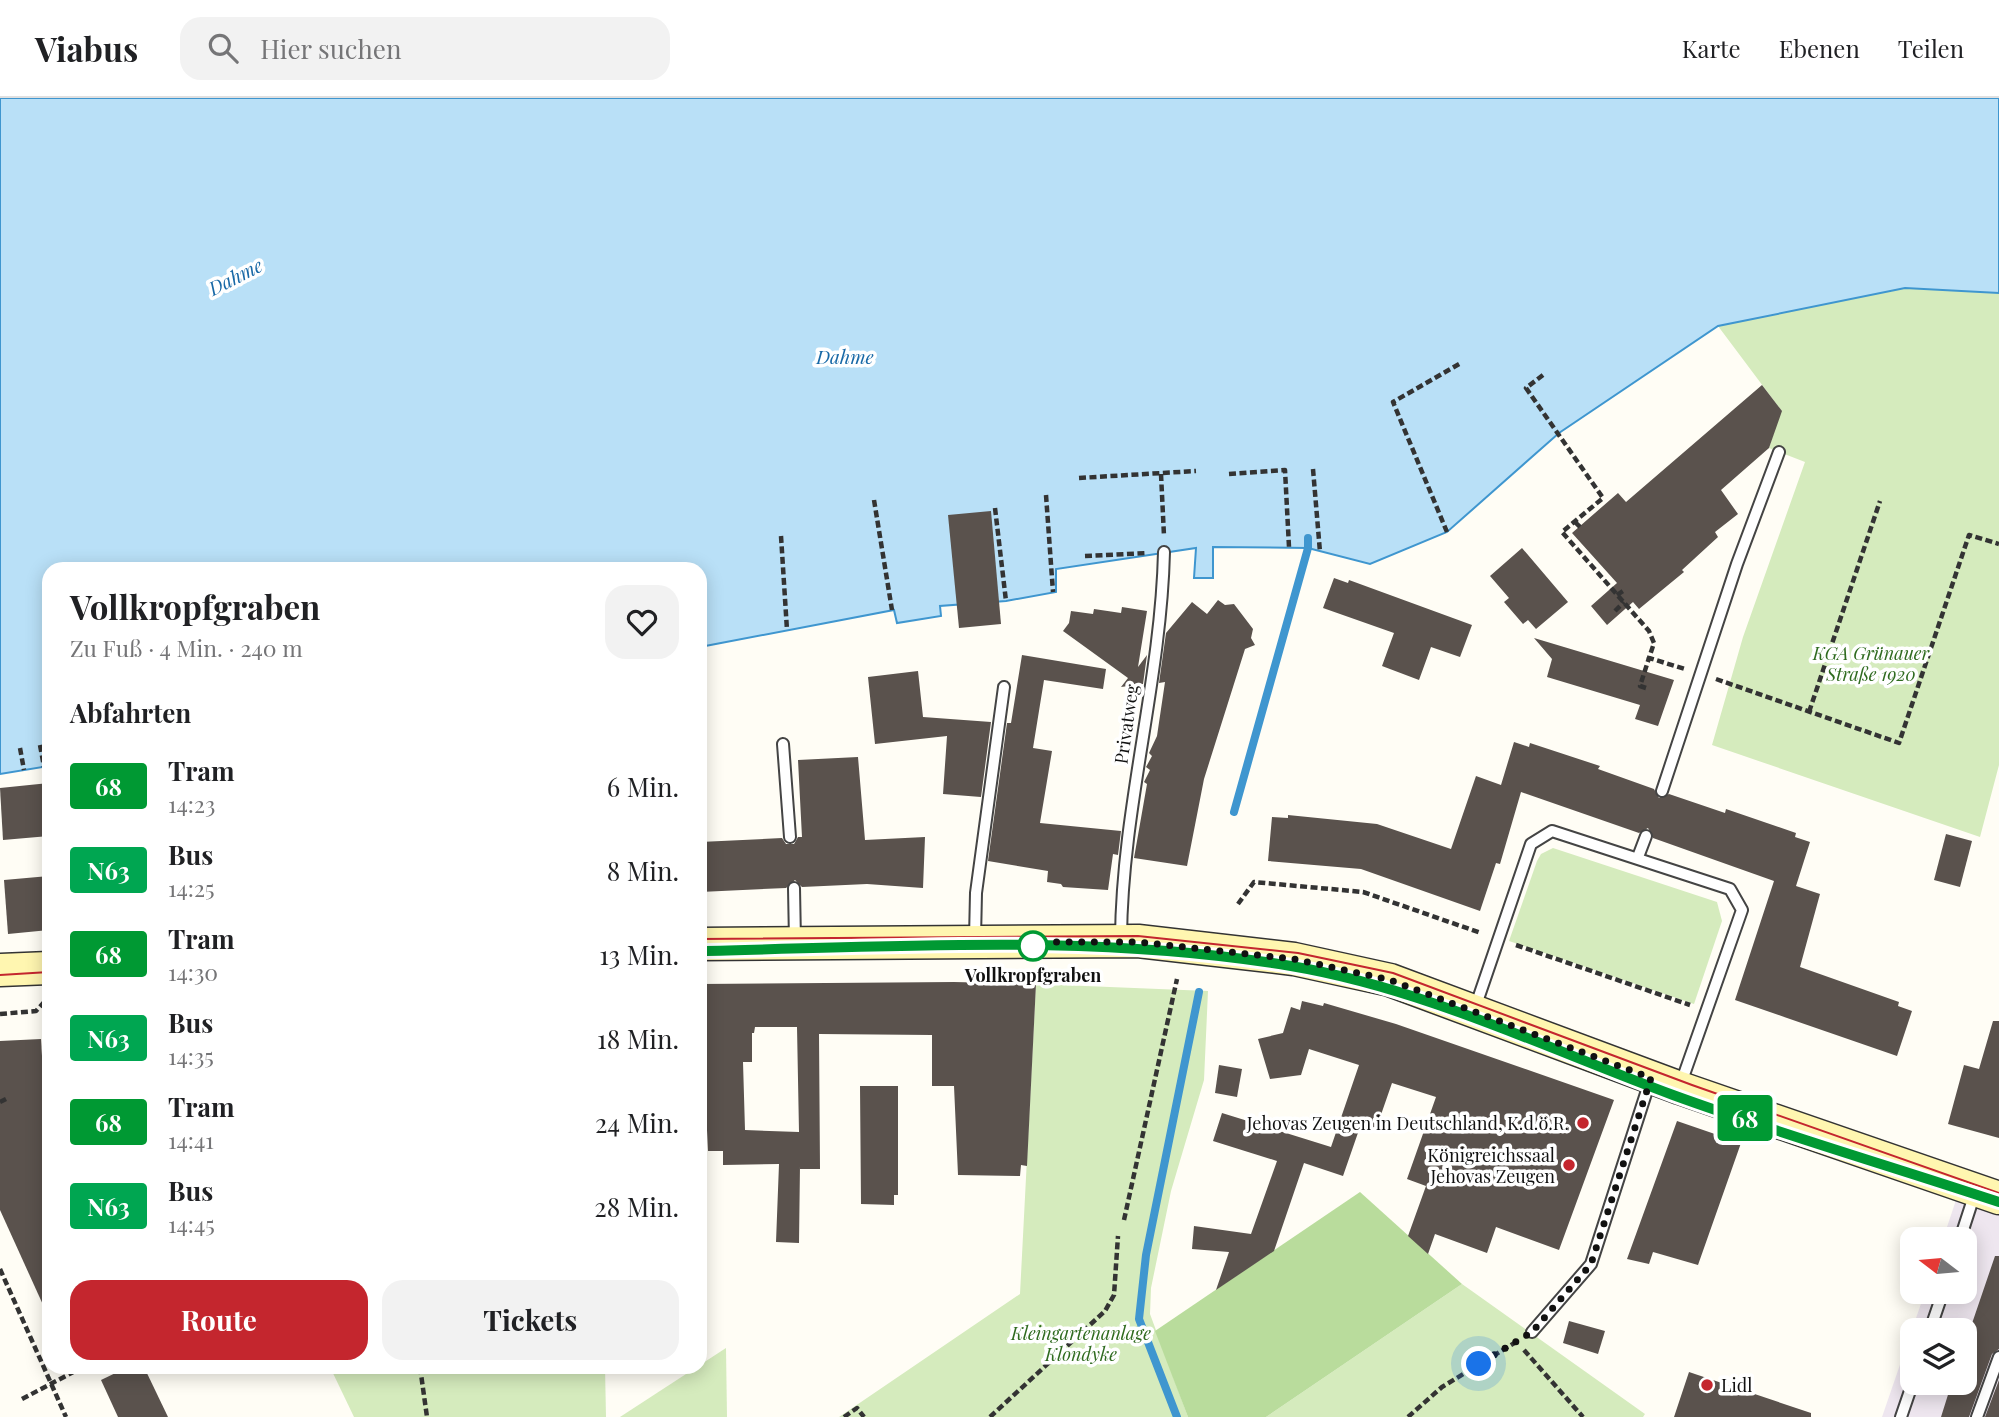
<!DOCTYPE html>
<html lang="de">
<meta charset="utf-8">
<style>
:root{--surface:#fff;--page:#f2f2f2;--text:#202124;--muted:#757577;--line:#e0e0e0;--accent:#c4262e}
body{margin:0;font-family:"Playfair Display",serif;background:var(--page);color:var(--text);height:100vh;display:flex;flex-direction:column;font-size:26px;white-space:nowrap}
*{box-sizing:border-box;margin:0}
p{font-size:23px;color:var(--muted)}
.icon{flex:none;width:38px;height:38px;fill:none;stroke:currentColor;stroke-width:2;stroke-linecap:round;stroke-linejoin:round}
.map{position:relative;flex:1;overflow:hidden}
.panel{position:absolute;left:42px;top:464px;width:665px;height:812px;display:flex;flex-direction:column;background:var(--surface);border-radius:21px;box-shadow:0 4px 18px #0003}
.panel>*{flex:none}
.badge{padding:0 14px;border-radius:5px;font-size:24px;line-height:46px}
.needle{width:46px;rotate:286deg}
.fabs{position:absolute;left:1900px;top:1129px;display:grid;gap:14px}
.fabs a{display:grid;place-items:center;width:77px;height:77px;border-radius:14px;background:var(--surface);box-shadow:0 4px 18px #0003;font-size:35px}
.you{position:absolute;width:35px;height:35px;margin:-18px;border:5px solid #fff;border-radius:50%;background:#1a73e8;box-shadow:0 0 0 10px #1a73e833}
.map>.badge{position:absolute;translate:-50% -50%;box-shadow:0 0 0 4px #fff}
h2{padding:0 28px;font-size:26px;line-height:63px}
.round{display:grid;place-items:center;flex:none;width:74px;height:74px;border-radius:21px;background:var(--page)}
.overview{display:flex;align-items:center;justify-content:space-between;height:119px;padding:0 28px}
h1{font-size:33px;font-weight:700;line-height:52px}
.cta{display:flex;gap:14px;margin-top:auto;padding:14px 28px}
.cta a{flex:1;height:80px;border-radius:21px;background:var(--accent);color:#fff;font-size:28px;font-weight:700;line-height:80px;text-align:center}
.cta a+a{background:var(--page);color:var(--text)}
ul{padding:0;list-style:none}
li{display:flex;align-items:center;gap:21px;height:84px;padding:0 28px}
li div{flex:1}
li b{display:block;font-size:26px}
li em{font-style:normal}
li .badge{min-width:77px;font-weight:700;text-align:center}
header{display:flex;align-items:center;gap:42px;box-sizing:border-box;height:98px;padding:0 35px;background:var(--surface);border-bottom:2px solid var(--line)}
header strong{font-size:33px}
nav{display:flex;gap:38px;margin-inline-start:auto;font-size:24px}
.search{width:490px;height:63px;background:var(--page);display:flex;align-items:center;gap:18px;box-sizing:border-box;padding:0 24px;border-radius:21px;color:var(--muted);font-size:26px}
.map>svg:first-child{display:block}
.industrial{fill:#eee6ef;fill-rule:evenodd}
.green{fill:#d5ebbd}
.forest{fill:#b9dc9c}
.water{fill:#b9e0f7;stroke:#3f96cf;stroke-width:2}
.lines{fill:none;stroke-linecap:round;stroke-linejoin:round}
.stream{stroke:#3f96cf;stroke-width:8}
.building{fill:#5a524d;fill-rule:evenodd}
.service-casing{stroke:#444;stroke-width:14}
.secondary-casing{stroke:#333;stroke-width:35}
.path{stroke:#333;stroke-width:4.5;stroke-dasharray:7 3.5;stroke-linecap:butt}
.service{stroke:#fff;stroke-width:10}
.secondary{stroke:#fff6b0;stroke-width:32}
.tram{stroke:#c4262e;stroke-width:2}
.line-casing{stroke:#fff;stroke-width:16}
.line{stroke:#093;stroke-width:10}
.walk{stroke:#111;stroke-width:7;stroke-dasharray:0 12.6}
.stop-dot{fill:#fff;stroke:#093;stroke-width:3.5}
.poi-dot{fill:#c4262e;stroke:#fff;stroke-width:2.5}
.labels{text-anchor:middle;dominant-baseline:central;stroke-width:7;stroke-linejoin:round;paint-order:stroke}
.park-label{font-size:18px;font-style:italic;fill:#2f6b1f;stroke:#fff}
.street-label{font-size:18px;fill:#111;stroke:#fff}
.stop-label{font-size:18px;font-weight:bold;fill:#111;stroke:#fff}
.poi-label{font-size:18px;fill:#111;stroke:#fff;text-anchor:end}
.water-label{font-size:19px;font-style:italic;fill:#1768a6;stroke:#fff}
</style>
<header>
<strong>Viabus</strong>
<div class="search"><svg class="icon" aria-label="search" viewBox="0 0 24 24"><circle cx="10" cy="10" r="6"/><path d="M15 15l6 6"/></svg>Hier suchen</div>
<nav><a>Karte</a><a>Ebenen</a><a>Teilen</a></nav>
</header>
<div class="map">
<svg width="1999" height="1319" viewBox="0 0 1999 1319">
<rect width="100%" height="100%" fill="#fffdf5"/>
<path class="industrial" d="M1957,1099l42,14v206h-117l43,-125h40v-53h-22zM1913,1232h52v52h-52z"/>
<g class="green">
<polygon points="1905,190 1999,195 1999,667 1980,739 1712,647 1743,539 1805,364 1769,350 1781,312 1718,228"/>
<polygon points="1553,750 1717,804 1722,823 1694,906 1509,843 1537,763 1541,756"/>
<polygon points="1036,886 1208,893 1204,982 1171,1093 1151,1190 1150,1216 1188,1319 839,1319 1020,1196"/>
<polygon points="1462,1186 1645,1316 1643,1319 1266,1319"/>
<polygon points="726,1250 727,1319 620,1319"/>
<polygon points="330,1269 605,1269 606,1319 354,1319"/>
</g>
<polygon class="forest" points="1360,1094 1462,1186 1266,1319 1188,1319 1155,1233"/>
<polygon class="water" points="0,0 1999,0 1999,195 1905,190 1718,228 1559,335 1447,434 1370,466 1308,450 1213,449 1213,480 1194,480 1196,450 1056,471 1056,494 1006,503 940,508 941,518 897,525 894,512 700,549 700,471 49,471 49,668 0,676"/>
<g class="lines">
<g class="stream">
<polyline points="1234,714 1308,450 1308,440"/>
<polyline points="1177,1319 1139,1221 1146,1157 1199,894"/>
</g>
</g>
<g class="building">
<polygon points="1762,287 1782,313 1769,350 1721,392 1738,416 1715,434 1718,439 1682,472 1684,474 1639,511 1633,504 1607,527 1591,508 1617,485 1572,435 1618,395 1626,404"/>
<polygon points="991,413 1001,526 959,530 948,417"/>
<polygon points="1522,450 1568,504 1536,531 1528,522 1523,526 1504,504 1509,500 1490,478"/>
<polygon points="1334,480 1348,485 1349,482 1472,527 1460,559 1431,549 1419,582 1382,568 1394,535 1323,510"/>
<polygon points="1218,502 1225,507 1234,506 1253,531 1251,540 1255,547 1245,551 1204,681 1187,768 1134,760 1147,686 1144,684 1150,672 1146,669 1152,658 1149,655 1157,638 1165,584 1159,585 1166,535 1192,504 1207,516"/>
<polygon points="1122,509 1147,513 1138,569 1147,557 1143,586 1121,589 1128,580 1063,533 1069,525 1071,513 1093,516 1094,511 1121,515"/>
<polygon points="1534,540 1674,582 1658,628 1635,621 1640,607 1547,579 1552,561"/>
<polygon points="1022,557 1106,571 1103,591 1044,582 1033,650 1052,653 1040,725 1121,733 1118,757 1113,756 1108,792 1063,789 1061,786 1047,784 1048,773 988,763 1007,625 1011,625"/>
<polygon points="918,573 923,619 991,624 981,699 943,696 947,638 875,646 868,579"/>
<polygon points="1514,644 1529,649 1530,645 1600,668 1598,671 1654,691 1659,700 1669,696 1725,715 1726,711 1796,735 1795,739 1810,744 1796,788 1820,796 1800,869 1899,904 1898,908 1912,913 1897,958 1735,902 1774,783 1653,740 1648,730 1639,735 1521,694 1500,766 1496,765 1480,813 1361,771 1268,763 1272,719 1288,720 1288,717 1377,726 1451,751 1476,678 1501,687"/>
<polygon points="858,659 865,742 925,739 923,790 867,786 802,789 795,782 786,790 700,794 700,744 782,740 786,746 794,746 798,739 802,739 798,662"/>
<polygon points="49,685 49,738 3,742 0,690"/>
<polygon points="1946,736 1972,743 1960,789 1934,782"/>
<polygon points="49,778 49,832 8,836 4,782"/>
<path d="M954,884l82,2 -9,182 -6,-1 -1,11 -62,-1 -4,-89h-22v-51l-113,-1 1,135h-20v-4l-1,78 -23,-1 3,-78 -56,1v-14h-15l-8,-167zM755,929h42l2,105 -54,-2 -2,-68h9v-29h2z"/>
<polygon points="1302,903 1323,908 1324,905 1396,926 1614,1002 1559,1152 1496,1129 1487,1155 1435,1136 1428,1156 1408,1138 1426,1088 1407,1081 1436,999 1392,985 1375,1034 1360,1029 1343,1078 1304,1065 1274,1153 1216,1192 1229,1154 1192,1151 1194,1128 1251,1136 1277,1063 1213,1043 1222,1015 1331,1049 1359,967 1309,951 1301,977 1270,981 1258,941 1283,935 1291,909 1300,912"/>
<polygon points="1993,923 1999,923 1999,1040 1948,1026 1964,967 1979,971"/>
<polygon points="41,941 49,1077 49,1220 0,1112 0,943"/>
<polygon points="1219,967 1242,971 1237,999 1215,995"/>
<polygon points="860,988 898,988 898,1097 894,1097 894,1107 861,1106"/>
<polygon points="1677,1023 1741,1045 1698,1167 1653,1154 1649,1166 1627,1161"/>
<polygon points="1995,1158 1999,1158 1999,1251 1992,1256 1969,1319 1941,1319 1952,1284 1965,1284 1965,1246"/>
<polygon points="1569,1223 1605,1233 1598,1256 1563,1245"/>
<polygon points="128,1269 144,1269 168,1319 118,1319 101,1282"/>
<polygon points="1689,1274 1811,1315 1811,1319 1674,1319"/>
<polygon points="1999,1282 1999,1319 1985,1319"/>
</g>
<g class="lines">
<defs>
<g id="service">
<polyline points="783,646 790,739"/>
<polyline points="1662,693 1737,466 1779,354"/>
<polyline points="1638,759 1646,738"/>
<polyline points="794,790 795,843"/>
<polyline points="975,840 976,795 1004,589"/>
<path d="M1121,840c1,-130 40,-257 43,-386"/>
<polyline points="1475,910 1531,746 1552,733 1730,791 1742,812 1680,988"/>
<polyline points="1960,1141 1975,1095"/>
<polyline points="1930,1232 1943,1194"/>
<polyline points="1532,1234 1591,1166 1650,983"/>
<polyline points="1901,1319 1913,1284"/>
<polyline points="1977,1319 1999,1259"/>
</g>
<g id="secondary">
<polyline points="700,846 1138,843 1294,861 1390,882 1680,990 1999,1100"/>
<polyline points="0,872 49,870"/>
</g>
</defs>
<use href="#service" class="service-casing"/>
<use href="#secondary" class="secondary-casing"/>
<g class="path">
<polyline points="1543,277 1526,290 1603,400 1562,434 1649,533 1654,545 1649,560 1685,571"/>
<polyline points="1313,371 1320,454"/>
<polyline points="1161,376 1164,438"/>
<polyline points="1229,376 1285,372 1289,449"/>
<polyline points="1079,380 1196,373"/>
<polyline points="1046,397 1053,494"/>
<polyline points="874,402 892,512"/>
<polyline points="995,410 1006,503"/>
<polyline points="1575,424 1580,429"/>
<polyline points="1447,434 1393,304 1461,265"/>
<polyline points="781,438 787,532"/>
<polyline points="1085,458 1147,455"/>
<polyline points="1617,497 1623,493"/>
<polyline points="1615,513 1624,504"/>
<polyline points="1716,581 1899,645 1969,437 1999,446"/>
<polyline points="1646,590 1640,588 1649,560"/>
<polyline points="1809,614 1880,403"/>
<polyline points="40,647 44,669"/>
<polyline points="20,650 24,672"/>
<polyline points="1238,806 1254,784 1363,794 1481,835"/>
<polyline points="1516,847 1690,907"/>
<polyline points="0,916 36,913 45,903"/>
<polyline points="45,998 49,998"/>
<polyline points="0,1004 6,1001"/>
<polyline points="1124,1122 1177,881"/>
<polyline points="0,1171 66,1319"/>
<polyline points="1524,1252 1583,1319"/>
<polyline points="420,1269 427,1319"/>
<polyline points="22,1301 83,1269"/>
<polyline points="844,1319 857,1310 864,1319"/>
<polyline points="990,1319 1105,1213 1114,1197 1118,1138"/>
<polyline points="1408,1319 1442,1289 1516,1244"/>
</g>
<use href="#service" class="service"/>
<use href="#secondary" class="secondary"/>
<g class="tram">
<polyline points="700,841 1138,838 1298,855 1393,875 1692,987 1999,1095"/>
<path d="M700,853c196,-3 399,-19 593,15 110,20 214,66 319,106 89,34 181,62 272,92"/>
<polyline points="0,877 49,874"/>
</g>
</g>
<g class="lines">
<defs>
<path id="line" d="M700,853c196,-4 397,-18 591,15 132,22 257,83 382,129 107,39 218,71 326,107"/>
</defs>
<use href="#line" class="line-casing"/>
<use href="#line" class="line"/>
<polyline class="walk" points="1033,848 1037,844 1138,844 1294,861 1390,882 1651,980 1591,1166 1532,1234 1479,1266"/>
</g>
<circle class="stop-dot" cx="1033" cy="848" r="14"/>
<g class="poi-dot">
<circle cx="1583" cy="1025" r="7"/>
<circle cx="1569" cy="1067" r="7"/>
<circle cx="1707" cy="1287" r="7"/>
</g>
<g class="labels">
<g class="park-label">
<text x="1871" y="555">KGA Grünauer<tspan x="1871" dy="21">Straße 1920</tspan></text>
<text x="1081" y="1235">Kleingartenanlage<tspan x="1081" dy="21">Klondyke</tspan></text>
</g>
<g class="street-label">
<text transform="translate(1126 626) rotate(-82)">Privatweg</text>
</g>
<g class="stop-label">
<text x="1033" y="877">Vollkropfgraben</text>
</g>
<g class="poi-label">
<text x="1569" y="1025">Jehovas Zeugen in Deutschland, K.d.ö.R.</text>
<text x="1555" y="1057">Königreichssaal<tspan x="1555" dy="21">Jehovas Zeugen</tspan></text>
<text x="1721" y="1287" text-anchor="start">Lidl</text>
</g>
<g class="water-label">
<text transform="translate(235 178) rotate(-27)">Dahme</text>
<text x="845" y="258">Dahme</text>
</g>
</g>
</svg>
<div class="fabs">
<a><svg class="needle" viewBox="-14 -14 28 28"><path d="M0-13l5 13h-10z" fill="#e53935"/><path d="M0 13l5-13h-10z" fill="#757577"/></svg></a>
<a><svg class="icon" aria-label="layers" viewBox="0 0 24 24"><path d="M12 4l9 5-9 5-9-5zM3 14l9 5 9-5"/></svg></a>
</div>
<div class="you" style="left:1479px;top:1266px"></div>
<b class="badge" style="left:1745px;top:1020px;background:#093;color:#fff">68</b>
<section class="panel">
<div class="overview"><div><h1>Vollkropfgraben</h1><p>Zu Fuß · 4 Min. · 240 m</p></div><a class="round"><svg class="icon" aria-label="heart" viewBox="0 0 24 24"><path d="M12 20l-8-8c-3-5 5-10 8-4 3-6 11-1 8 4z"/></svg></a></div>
<h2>Abfahrten</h2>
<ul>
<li><span class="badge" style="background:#093;color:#fff">68</span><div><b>Tram</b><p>14:23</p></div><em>6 Min.</em></li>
<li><span class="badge" style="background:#00a651;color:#fff">N63</span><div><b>Bus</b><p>14:25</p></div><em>8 Min.</em></li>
<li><span class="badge" style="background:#093;color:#fff">68</span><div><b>Tram</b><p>14:30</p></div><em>13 Min.</em></li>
<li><span class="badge" style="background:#00a651;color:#fff">N63</span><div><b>Bus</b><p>14:35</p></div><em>18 Min.</em></li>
<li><span class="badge" style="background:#093;color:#fff">68</span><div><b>Tram</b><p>14:41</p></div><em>24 Min.</em></li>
<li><span class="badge" style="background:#00a651;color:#fff">N63</span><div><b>Bus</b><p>14:45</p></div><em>28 Min.</em></li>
</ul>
<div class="cta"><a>Route</a><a>Tickets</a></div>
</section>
</div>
